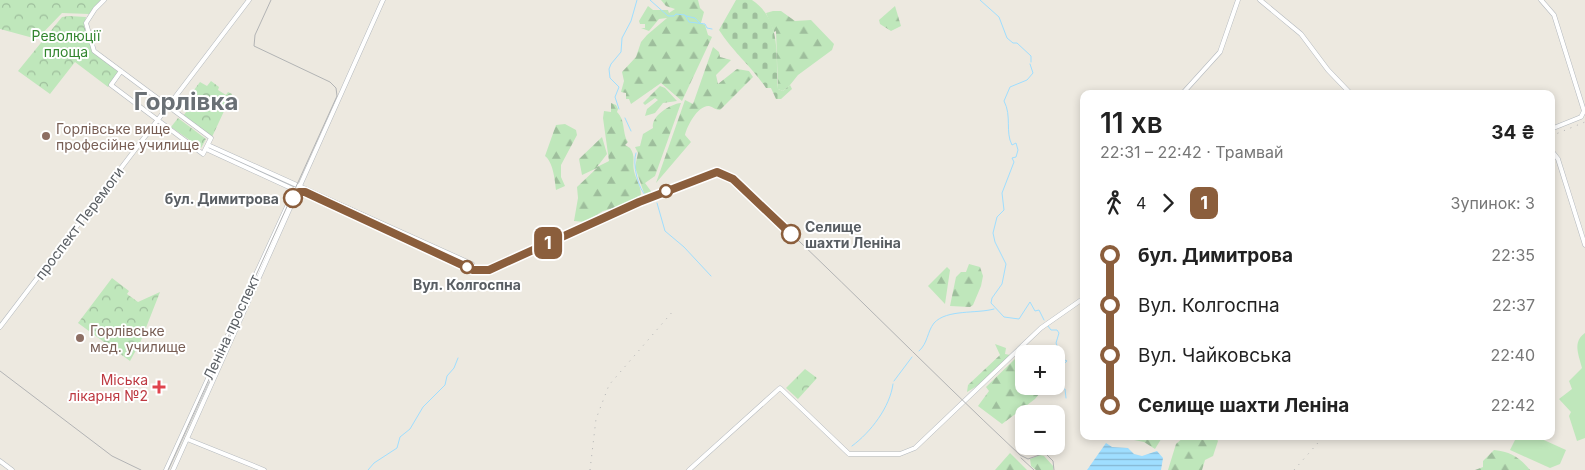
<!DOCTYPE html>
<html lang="uk">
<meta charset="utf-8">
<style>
:root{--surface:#fff;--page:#f6f6f6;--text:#222;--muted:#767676}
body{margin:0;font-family:Inter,sans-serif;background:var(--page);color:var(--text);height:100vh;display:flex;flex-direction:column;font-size:19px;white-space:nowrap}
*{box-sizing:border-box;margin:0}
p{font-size:16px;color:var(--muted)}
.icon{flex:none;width:28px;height:28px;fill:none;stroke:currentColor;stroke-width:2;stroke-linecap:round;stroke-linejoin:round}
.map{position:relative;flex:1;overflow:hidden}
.panel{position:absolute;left:1080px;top:90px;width:475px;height:350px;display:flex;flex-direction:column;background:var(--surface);border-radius:10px;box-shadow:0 2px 8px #0003}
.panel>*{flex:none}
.badge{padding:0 10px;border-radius:8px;font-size:18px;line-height:32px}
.buttons{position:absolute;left:1015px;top:345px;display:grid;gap:10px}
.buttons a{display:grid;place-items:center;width:50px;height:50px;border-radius:10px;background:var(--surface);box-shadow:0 2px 8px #0003;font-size:25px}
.map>.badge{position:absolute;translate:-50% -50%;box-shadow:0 0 0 2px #fff}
.legs{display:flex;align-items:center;gap:8px;height:55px;padding:0 20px;font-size:16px}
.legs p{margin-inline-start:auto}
.overview{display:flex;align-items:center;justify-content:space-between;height:85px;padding:0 20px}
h1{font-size:28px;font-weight:600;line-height:38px}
ul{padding:0 20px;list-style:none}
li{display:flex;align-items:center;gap:18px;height:50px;font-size:19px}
li i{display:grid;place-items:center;width:8px;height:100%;margin:0 6px;background:currentColor}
li i::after{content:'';width:12px;height:12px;margin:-6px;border:4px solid;border-radius:50%;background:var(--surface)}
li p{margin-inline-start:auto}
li:first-child i{background:linear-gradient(#0000 50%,currentColor 0)}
li:last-child i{background:linear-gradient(currentColor 50%,#0000 0)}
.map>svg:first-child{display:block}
.green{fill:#bfe7bb}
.forest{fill:url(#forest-firs)}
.cemetery{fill:url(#cemetery-stones)}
.park{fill:url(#park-crowns)}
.water{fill:url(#water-rules)}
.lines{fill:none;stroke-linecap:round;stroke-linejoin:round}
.stream{stroke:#9fdeff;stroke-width:1}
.secondary-casing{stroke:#b4b9be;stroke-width:5}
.secondary{stroke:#fff;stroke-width:4}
.tram{stroke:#b2b3b4;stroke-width:1}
.rail{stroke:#b2b3b4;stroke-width:1;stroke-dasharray:1 6;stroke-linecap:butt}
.line-1-casing{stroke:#fff;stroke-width:11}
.line-1{stroke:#8b5e3c;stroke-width:8}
.education-dot{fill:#8d6e63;stroke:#fff;stroke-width:2}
.stop-1-dot{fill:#fff;stroke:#8b5e3c;stroke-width:2.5}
.health-dot{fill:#e0444e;stroke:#fff;stroke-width:2}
.labels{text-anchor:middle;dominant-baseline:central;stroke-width:4;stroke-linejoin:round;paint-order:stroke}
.park-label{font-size:14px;fill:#32852e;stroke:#fff}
.education-label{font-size:14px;fill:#785e54;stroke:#fff;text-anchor:start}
.stop-label{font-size:14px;font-weight:bold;fill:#595e63;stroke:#fff;text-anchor:end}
.street-label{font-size:14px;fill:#595e63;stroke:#fff}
.health-label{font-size:14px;fill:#be3a42;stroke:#fff;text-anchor:end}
.town-label{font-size:24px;font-weight:bold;fill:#6a7075;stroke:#fff}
</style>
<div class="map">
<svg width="1585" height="470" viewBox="0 0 1585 470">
<defs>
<pattern id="forest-firs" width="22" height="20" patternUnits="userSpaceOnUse" patternTransform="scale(1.25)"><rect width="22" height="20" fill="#bfe7bb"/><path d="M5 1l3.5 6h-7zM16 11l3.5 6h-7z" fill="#9ebe9c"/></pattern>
<pattern id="cemetery-stones" width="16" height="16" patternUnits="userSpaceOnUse" patternTransform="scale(1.25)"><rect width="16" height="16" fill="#bfe7bb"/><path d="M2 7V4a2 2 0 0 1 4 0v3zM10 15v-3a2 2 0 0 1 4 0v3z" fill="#9ebe9c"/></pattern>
<pattern id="park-crowns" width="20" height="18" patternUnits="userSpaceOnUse" patternTransform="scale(1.25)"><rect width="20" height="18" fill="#bfe7bb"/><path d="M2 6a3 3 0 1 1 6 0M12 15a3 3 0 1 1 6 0" fill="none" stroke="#9ebe9c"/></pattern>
<pattern id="water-rules" width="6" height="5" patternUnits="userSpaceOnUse" patternTransform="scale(1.25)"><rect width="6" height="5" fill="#9fdeff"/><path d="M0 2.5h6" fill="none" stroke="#85b7d2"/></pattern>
</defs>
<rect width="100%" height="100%" fill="#ede9e0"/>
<g class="green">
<path d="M1585,333v105l-8,3 -8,-25 2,-4 -12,-13 13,-10 -3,-8 13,-13c-3,-13 -10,-26 3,-35z"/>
<polygon points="1517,436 1535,436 1566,450 1560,464 1550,468 1510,450"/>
</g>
<g class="forest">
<polygon points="661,0 698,0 700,8 704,12 701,23 705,25 708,35 712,37 682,101 661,83 631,104 629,99 626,99 626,93 621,92 624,81 622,72 636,57 641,42 647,35 667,18 659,19 649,31 641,28 645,28 645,24 640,24 639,21 648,6 653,10 668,10 669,13 675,9 666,6"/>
<polygon points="895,6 901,26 891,31 880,24 879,20"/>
<polygon points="773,11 781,11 795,21 811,20 834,44 832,50 798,75 790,85 783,91 778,89 776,31 774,32 766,13"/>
<path d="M713,47l6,5 1,5 11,3 -15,15 2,9 19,-15 12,2 4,6 -33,33c-4,0 -7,-3 -11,-4 -11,-1 -22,20 -24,29l6,7 -35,41 29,-83 8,4z"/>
<polygon points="660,86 665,88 677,101 663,103 655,113 645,116 647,109 658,100 655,98 645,105 643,103"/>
<path d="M611,103l5,2 2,4 -1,3c9,9 5,22 11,30l-3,3 5,3c6,8 2,14 4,23 2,9 7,15 7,24l-19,11 -19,5 -18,11 -11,-1 4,-23 -1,-11 20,-19 -15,7 -3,-16 23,-22 5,17 -10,13 12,-6 -6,-43 1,-7 7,1z"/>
<path d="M681,103l-26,73 -10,7 8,11 -6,2 -3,-3 -9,-26 3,-14 -3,-6 5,-1 3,-12 10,-6c-2,-12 17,-24 28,-25z"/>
<path d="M565,124l11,6 1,5 -16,30v12l4,9 -9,4c-1,-10 -3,-28 -11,-34l11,-31z"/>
<polygon points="969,264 980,267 983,276 981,286 973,305 970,307 950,306 956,277 961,272 966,272"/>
<polygon points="947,267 950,270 945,304 928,286"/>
<polygon points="995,344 1006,348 1005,354 1010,355 982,383 967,392 968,385 1000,355"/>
<polygon points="1019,355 1024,361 1024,386 1044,388 1035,399 1002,424 978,406 989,391 986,387"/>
<polygon points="1114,436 1163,436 1155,449 1144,442"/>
<polygon points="1185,436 1215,436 1218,441 1213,456 1205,460 1202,470 1168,470 1176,444"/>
<path d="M1494,450c17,2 25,7 36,20h-55l8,-3v-6z"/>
<polygon points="1010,453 1027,470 995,470"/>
<polygon points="1040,455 1044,456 1054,467 1053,470 1036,470 1031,466 1030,459"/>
</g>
<path class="cemetery" d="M736,0h16c31,21 23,57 26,89l5,2 7,-6 2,4 -11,10h-5l-5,-11h-5c-14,-21 -34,-37 -47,-58z"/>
<g class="park">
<polygon points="0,0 101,0 89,14 62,13 37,39 0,29"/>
<polygon points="69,16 86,17 84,26 93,51 119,72 108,87 75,62 50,94 18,71 62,17"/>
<polygon points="211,81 219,87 218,90 226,95 228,92 232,94 212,137 183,116 198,97 194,90 200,82 207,86"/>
<polygon points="178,118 206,139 201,148 171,127"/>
<polygon points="112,278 129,291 127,294 138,302 160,292 140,343 130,361 78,323"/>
<polygon points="805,369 817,378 798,399 786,388"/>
</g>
<polygon class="water" points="1106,443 1112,447 1128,448 1134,454 1142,456 1157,451 1163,458 1161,470 1087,470"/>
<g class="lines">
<g class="stream">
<polyline points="650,0 668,16 674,16 676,14 685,15 689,22 705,24 707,28 712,29"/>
<polyline points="980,0 999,17 1007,38 1013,43 1017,43 1031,56 1031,62"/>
<polyline points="686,16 695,18 700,23"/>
<path d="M1030,64l3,9 -6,7 -17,7 -6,14c8,15 1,31 8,44l4,-2 2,7 -2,7 -4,1 2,4 -12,31 2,17 -7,7 -4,16 2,9 11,22 -4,20 -10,14 -1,5 13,14 15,2 11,-17 5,9 4,-1 5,10"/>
<polyline points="619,109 615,97 619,87 610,78 609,69 611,64 621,52 622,38 631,21 637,0"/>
<polyline points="625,118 631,131"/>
<path d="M636,153c-4,10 2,37 11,44"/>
<polyline points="648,200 653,202"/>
<polyline points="657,203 665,231 684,247 711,276"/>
<polyline points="1048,326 1051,330 1057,330 1059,333 1056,343 1058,348 1055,354"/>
<path d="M919,351c9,-8 8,-19 15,-28 13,-14 42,-9 60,-14"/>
<polyline points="1056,356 1067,361 1059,368 1056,378"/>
<polyline points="1056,379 1058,386 1065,389 1066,398"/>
<polyline points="894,381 912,357"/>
<path d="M852,446c19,-14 38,-39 41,-62"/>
<polyline points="368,470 374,463 397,448 400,437 410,429 423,407 445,385 447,376 454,368 458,358"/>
</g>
<defs>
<g id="secondary">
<polyline points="104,0 95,9 86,23 94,51 211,138 203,154 111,85 121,71"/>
<polyline points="1260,0 1301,34 1328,70 1351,94"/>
<polyline points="1541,0 1554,15 1584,111 1581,117 1551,129"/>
<polyline points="1182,94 1220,52 1238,0"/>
<polyline points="206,149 469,270 472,264 208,145"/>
<polyline points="1551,150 1558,159 1585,245"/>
<polyline points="0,327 249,0"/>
<polyline points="187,439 264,470"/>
<polyline points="0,461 12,470"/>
<polyline points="166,470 295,189"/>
<polyline points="173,470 383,0"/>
<polyline points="689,470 780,388 849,454 900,454 915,448 1041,328 1084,298"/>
</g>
</defs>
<use href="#secondary" class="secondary-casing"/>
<use href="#secondary" class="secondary"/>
<g class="tram">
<path d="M294,194l6,-4 5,1 166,76 13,2 205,-89c16,-6 29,-14 44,-1 98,90 190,185 287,276l8,4 17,-6 8,8 1,9"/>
<polyline points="0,371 112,456 141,470"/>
<polyline points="1021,458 1034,470"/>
<polyline points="168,470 337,96 336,88 330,82 254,46 255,35 271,0"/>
</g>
<g class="rail">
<polyline points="1551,136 1585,122"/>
<polyline points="590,470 596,419 609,385 674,310"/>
<polyline points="1294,470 1324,436"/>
</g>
</g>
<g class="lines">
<defs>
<polyline id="line-1" points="293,198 299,192 305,192 473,270 489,270 639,202 717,172 733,179 791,234"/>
</defs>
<use href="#line-1" class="line-1-casing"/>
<use href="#line-1" class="line-1"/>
</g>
<g class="education-dot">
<circle cx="46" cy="136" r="5"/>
<circle cx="80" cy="338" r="5"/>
</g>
<g class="stop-1-dot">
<circle cx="666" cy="191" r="6"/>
<circle cx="293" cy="198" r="9"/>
<circle cx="791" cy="234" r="9"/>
<circle cx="467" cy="267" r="6"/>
</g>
<path class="health-dot" d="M156.5 379.5h5v5h5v5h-5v5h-5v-5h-5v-5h5z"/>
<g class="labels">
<g class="park-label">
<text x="66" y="35">Революції<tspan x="66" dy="16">площа</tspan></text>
</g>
<g class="education-label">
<text x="56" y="128">Горлівське вище<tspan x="56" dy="16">професійне училище</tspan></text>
<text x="90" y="330">Горлівське<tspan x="90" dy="16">мед. училище</tspan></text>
</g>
<g class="stop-label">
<text x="279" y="198">бул. Димитрова</text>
<text x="805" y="226" text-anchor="start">Селище<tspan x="805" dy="16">шахти Леніна</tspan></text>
<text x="467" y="284" text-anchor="middle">Вул. Колгоспна</text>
</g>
<g class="street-label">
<text transform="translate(79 223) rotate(-53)">проспект Перемоги</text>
<text transform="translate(231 327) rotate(-65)">Леніна проспект</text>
</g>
<g class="health-label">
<text x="148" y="379">Міська<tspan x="148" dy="16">лікарня №2</tspan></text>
</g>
<g class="town-label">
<text x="186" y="101">Горлівка</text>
</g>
</g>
</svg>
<div class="buttons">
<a>+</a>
<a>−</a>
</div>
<b class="badge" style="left:548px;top:243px;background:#8b5e3c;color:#fff">1</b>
<section class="panel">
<div class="overview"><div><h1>11 хв</h1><p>22:31 – 22:42 · Трамвай</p></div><b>34 ₴</b></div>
<div class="legs"><svg class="icon" aria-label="walk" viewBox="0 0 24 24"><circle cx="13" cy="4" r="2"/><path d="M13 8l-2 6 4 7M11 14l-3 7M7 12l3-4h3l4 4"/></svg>4<svg class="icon" aria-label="forward" viewBox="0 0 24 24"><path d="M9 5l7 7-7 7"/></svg><b class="badge" style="background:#8b5e3c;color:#fff">1</b><p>Зупинок: 3</p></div>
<ul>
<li><i style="color:#8b5e3c"></i><b>бул. Димитрова</b><p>22:35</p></li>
<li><i style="color:#8b5e3c"></i><span>Вул. Колгоспна</span><p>22:37</p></li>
<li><i style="color:#8b5e3c"></i><span>Вул. Чайковська</span><p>22:40</p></li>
<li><i style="color:#8b5e3c"></i><b>Селище шахти Леніна</b><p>22:42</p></li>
</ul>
</section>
</div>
